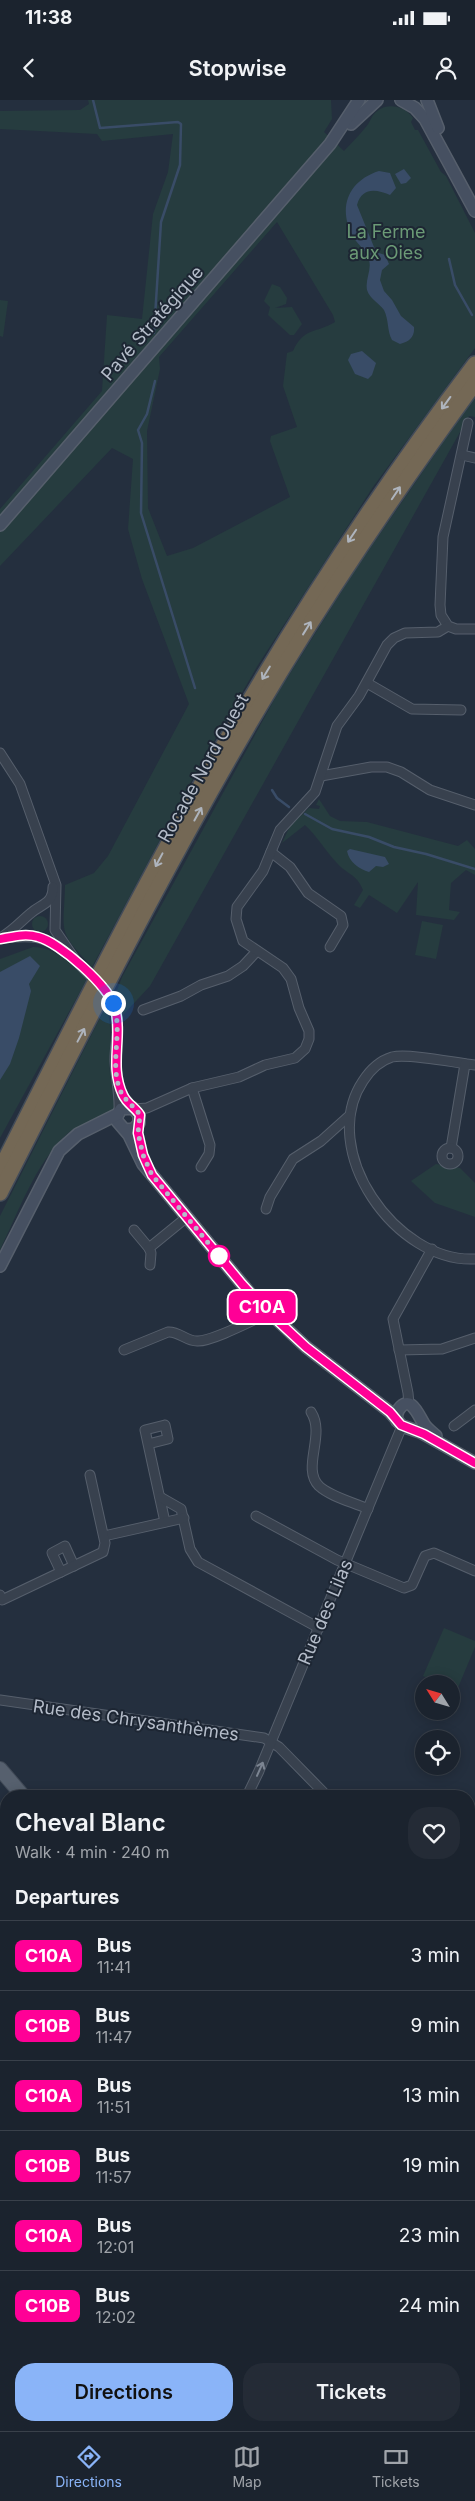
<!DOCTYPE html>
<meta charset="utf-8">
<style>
:root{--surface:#1b232e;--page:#242b36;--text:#f1f3f6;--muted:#a0a4aa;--line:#39404a;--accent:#8ab4f8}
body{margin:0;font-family:Inter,sans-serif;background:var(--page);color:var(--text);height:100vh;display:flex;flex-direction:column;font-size:19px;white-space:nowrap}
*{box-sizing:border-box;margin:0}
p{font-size:16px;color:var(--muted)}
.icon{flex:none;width:28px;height:28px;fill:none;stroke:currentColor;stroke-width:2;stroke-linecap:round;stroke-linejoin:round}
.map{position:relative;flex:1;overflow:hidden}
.drawer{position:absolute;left:0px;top:1690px;width:475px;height:641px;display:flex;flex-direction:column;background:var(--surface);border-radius:20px 20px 0 0;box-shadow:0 2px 12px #0003,0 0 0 1px var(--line)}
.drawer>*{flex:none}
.badge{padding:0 10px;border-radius:8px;font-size:18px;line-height:32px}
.needle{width:32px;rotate:307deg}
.fabs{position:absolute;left:415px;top:1575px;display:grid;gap:10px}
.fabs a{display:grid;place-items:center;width:45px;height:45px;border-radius:50%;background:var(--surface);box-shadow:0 2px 12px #0003,0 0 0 1px var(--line);font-size:25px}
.you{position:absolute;width:25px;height:25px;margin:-12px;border:4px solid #fff;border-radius:50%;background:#1a73e8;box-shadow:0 0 0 8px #1a73e833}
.map>.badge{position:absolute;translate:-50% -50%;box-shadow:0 0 0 2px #fff}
h2{padding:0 15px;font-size:19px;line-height:45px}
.round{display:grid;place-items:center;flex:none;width:52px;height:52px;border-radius:20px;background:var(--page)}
.head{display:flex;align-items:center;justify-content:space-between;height:85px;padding:0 15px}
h1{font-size:24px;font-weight:600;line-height:38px}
.button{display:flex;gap:10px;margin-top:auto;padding:10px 15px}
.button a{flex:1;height:58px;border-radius:20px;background:var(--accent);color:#111;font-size:20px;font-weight:600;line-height:58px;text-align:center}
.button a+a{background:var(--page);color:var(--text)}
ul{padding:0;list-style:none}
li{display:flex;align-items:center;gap:15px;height:70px;padding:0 15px;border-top:1px solid var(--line)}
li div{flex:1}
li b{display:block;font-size:19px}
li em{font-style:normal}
li .badge{min-width:55px;font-weight:700;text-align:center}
.status{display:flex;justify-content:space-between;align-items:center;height:35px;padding:0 25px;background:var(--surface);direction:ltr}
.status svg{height:14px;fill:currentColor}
header{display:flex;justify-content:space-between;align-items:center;height:65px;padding:0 15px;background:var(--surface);font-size:22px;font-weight:600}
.menu{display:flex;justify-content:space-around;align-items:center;height:70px;border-top:1px solid var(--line);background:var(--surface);font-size:14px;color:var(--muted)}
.menu a{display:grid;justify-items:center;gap:2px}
.menu .current{color:var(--accent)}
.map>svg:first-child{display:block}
.green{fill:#263c3f;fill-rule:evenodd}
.water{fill:#394c67}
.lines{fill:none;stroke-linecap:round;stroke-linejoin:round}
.stream{stroke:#394c67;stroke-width:2.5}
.street-casing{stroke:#565f6c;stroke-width:11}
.secondary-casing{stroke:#565f6c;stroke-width:14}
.primary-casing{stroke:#414a57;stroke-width:16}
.highway-casing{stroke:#434c59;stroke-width:18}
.street{stroke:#38414e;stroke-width:9}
.secondary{stroke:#465061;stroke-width:11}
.primary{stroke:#56606e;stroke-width:14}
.highway{stroke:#746855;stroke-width:15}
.oneway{stroke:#aeb4bd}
.oneway2{stroke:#7c8592}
.line-casing{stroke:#fff;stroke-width:11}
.line{stroke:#ff0096;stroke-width:8}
.walk{stroke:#b4bcc9;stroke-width:5;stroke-dasharray:0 9}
.stop-dot{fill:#fff;stroke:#ff0096;stroke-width:2.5}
.labels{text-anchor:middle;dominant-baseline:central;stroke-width:4;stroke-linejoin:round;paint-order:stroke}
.park-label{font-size:18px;fill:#6b9a76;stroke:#1d2633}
.street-label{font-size:18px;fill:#b4bcc9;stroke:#1d2633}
</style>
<div class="status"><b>11:38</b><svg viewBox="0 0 49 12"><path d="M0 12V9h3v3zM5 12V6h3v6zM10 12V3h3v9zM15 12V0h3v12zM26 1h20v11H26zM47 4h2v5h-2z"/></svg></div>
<header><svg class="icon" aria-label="back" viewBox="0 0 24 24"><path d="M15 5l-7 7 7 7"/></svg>Stopwise<svg class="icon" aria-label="person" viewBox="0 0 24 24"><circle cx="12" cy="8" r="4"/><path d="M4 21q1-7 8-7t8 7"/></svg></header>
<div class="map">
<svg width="475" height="2331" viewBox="0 0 475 2331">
<rect width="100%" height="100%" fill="#242f3e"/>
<g class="green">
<path d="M88,0h243l1,19 -8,13 20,19c7,-8 15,-15 21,-23 5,-5 6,-12 11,-16 11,-10 29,-6 37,6l-2,4 4,8h3l23,42 5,4 29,57v115l-102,139 -115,178 -59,102 -107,200c-36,-38 -28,-33 -27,-82l29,-12 14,-17 81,-152 -47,-125 -14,-50 5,-70 -21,-11 -112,118v-57l102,-118 5,-76 35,4 11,-105 15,-42 5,-38 -71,7 -5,-7 -97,-5v-18l80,-1 9,-6zM277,122l56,93 2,7c-20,12 -31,5 -42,29l-6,2 -4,33 14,41 -26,9 -1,5 20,56 -97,51 -26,8 -19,-48 -1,-77 13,-62 -1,-12z"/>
<polygon points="272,184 280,187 287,198 286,204 275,208 292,207 302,224 294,235 290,235 268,215 270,207 264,201"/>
<polygon points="0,200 8,201 3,237 0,236"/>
<polygon points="475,296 475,317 469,316 150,886 123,915 116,893 122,877 279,591 355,470"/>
<path d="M319,699l11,17 10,5 27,1 91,24 9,-6 8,9v26l-9,-5 -15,13 -2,27 11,2 -6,8 -38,-5 2,-33 -21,31 -28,-18 -9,13 -6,-3 9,-15c-6,-16 -17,-16 -27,-28 -11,-12 -19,-26 -31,-37l-23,18 8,-17 19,-18 10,1 1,-3 -4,-1z"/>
<circle cx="40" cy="824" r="8"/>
<polygon points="422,821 443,825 436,859 415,855"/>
<path d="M33,847c25,1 37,17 54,32l-87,159v-179z"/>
<path d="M106,906c8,23 2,45 4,69 1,8 7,22 5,30 -5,17 -36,18 -48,29 -32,30 -48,77 -67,116v-34z"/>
<polygon points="436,1064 460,1068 475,1083 475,1117 435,1103 411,1081"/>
<polygon points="444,1528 475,1541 475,1547 457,1590 451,1588 451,1584 441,1584 423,1576"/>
<polygon points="6,1940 6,2325 31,2325 32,2331 0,2331 0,1941"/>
<polygon points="34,2325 194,2325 197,2331 34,2331"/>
<polygon points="212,2325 269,2325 273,2329 281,2325 296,2325 299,2331 215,2331"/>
</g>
<g class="water">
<polygon points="404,69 411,78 406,83 401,84 395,74"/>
<path d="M379,71l11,2 6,15 -6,7c-14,-6 -28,-8 -33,10l19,47 9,3 4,9 -7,6 -2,10 4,11 8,9 9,16 13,11c1,10 -5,15 -14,17l-8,-4c-5,-9 -3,-20 -8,-30 -5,-7 -14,-11 -17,-20 -2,-11 5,-20 2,-30 -3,-10 -10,-14 -15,-22 -17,-28 -7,-57 25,-67z"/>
<polygon points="362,251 376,263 372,275 368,279 355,274 348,260 351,254"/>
<path d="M350,749l35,8 4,7 -6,3 -7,-1 -7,6c-10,-3 -20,-10 -22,-21z"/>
<polygon points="30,856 40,866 29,884 31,891 19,938 10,964 0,980 0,872"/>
</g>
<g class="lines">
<g class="stream">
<polyline points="93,0 100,28 178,22 181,24 180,65 161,122 154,233"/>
<polyline points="449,159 455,185 472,215"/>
<polyline points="155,281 147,314 138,330 142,343 141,413 195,588"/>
<polyline points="272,690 277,698 289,707"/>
<polyline points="305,714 332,729 369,737 394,747 426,754 475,769"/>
</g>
<defs>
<g id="street">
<polyline points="468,323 443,437 440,505 441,515 448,526 456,529 475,529"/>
<polyline points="462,355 475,358"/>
<polyline points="367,583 412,609 461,610"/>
<polyline points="0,653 20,684 56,785 55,830 76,861 90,875"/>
<polyline points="321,676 371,667 387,667 401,672 430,690 475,705"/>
<polyline points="271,752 290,767 308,793 341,816 343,825 330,847"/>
<path d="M0,838c13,-7 20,-16 31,-25 10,-9 22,-9 22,-26"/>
<path d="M4,838c28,-3 39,-3 62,15"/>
<path d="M110,897c14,19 4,44 5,65 1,17 5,33 4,50"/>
<polyline points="143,910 181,896 201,885 228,876 243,866 257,851"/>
<path d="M475,965c-19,-2 -66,-12 -83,-8 -13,4 -22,13 -29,24 -46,69 33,182 112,178"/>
<polyline points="192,988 210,1045 209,1054 201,1067"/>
<polyline points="135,1009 147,1008 192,988 239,977 265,965 295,958 305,949 309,939 309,931 299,908 291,879 283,868 243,841 236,819 237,807 263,771 280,730 315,692 337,626 359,596 387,545 394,538 405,533 438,532 448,526"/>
<polyline points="451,1048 465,964"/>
<circle cx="450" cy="1056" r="8"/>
<polyline points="266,1109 270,1097 293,1059 321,1041 350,1015"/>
<polyline points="134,1130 149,1148 187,1117"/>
<polyline points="149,1148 151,1153 150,1165"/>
<path d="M124,1250l44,-18c11,-1 19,10 30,9 15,0 55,-21 71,-28"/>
<polyline points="399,1250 442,1249 475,1238"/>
<polyline points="409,1304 408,1293 393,1219 432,1149"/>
<path d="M311,1312c15,23 -10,56 8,74 12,11 34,16 49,23"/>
<polyline points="454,1326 475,1310"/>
<polyline points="148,1344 168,1339 165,1325 145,1330 165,1422"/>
<polyline points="160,1397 181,1409 190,1449 198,1462 319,1528"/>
<polyline points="256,1416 337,1460 404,1488 412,1485 425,1456 434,1453 475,1471"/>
<polyline points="104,1436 184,1418"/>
<polyline points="61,1472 52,1453 65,1446 74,1466"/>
<polyline points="0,1495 2,1500 103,1452 105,1443 90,1375"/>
<polyline points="0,1600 264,1638 279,1647 327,1696"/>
<polyline points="247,1696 259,1671 402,1326"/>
<polyline points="0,1832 6,1831"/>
<polyline points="0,1869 6,1868"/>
<polyline points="469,1991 475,1990"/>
<polyline points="469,2102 475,2101"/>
<polyline points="469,2251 475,2250"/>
<polyline points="0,2291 6,2289"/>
</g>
<g id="secondary">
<polyline points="401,0 415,8 425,19 475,111"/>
<polyline points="427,0 438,28"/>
<polyline points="351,24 377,0"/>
<polyline points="0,425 330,44 359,0"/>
<polyline points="125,1030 134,1029 139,1023 139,1015 133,1008 121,1009 117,1016 117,1021 129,1035 143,1064 252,1196 306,1247 390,1312 402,1326 420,1332 475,1363"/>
<polyline points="0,1166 59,1051 78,1034 118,1014"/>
<path d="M397,1321c-1,-5 -1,-8 2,-12 12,-16 20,8 25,15 3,5 8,8 12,12"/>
<polyline points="469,1800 475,1798"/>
</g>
<g id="primary">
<polyline points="0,1669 23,1696"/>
<polyline points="371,2325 374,2331"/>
</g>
<g id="highway">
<path d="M0,1070c73,-145 145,-289 226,-429 75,-131 158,-257 249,-377"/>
<path d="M0,1093c90,-176 179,-355 282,-524 60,-98 125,-193 193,-286"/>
</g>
</defs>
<use href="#street" class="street-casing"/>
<use href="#secondary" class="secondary-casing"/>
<use href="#primary" class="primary-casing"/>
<use href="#highway" class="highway-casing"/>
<use href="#street" class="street"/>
<use href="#secondary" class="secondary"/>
<use href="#primary" class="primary"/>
<use href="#highway" class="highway"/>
</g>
<defs><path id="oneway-shaft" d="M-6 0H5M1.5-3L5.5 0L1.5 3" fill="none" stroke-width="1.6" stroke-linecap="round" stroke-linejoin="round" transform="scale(1.25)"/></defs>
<g class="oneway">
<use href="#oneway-shaft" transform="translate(446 303) rotate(126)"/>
<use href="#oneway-shaft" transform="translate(396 393) rotate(-56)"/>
<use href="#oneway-shaft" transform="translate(352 436) rotate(124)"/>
<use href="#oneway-shaft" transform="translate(307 528) rotate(-58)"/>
<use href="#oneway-shaft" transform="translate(266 573) rotate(121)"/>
<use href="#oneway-shaft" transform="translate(198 714) rotate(-61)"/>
<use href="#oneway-shaft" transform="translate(159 760) rotate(118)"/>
<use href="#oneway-shaft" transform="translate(81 935) rotate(-62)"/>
</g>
<use class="oneway2" href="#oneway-shaft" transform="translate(260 1669) rotate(-66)"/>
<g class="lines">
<defs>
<path id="line" d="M0,839c12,-2 25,-6 38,-2 21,5 72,50 77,71 8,29 -6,58 8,87 4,9 12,12 17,20l-2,18 5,22 9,20 90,109 22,24 42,39 84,65 11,13 23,9 51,29"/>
</defs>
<use href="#line" class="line-casing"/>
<use href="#line" class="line"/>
<path class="walk" d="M113,903c10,26 -2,54 5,81 4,16 14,19 22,31l-2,18 5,22 9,20 67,81"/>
</g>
<circle class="stop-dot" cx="219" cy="1156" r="10"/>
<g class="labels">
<g class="park-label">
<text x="386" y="131">La Ferme<tspan x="386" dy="21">aux Oies</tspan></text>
</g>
<g class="street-label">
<text transform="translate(152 223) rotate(-49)">Pavé Stratégique</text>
<text transform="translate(203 668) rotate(-61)">Rocade Nord Ouest</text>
<text transform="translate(325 1512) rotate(-67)">Rue des Lilas</text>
<text transform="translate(136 1620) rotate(8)">Rue des Chrysanthèmes</text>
</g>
</g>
</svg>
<div class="fabs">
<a><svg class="needle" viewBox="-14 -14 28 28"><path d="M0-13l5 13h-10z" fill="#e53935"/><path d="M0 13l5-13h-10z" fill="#a0a4aa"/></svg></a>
<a><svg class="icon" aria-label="locate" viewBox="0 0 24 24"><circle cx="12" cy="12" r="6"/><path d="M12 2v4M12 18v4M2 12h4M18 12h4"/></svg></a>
</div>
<div class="you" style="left:113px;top:903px"></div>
<b class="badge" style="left:262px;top:1207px;background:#ff0096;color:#fff">C10A</b>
<section class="drawer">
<div class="head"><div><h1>Cheval Blanc</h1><p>Walk · 4 min · 240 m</p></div><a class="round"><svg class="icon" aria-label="heart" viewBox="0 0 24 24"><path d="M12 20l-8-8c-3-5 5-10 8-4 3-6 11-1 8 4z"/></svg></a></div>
<h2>Departures</h2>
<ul>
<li><span class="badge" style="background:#ff0096;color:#fff">C10A</span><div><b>Bus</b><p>11:41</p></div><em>3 min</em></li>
<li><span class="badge" style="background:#ff0096;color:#fff">C10B</span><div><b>Bus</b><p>11:47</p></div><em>9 min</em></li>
<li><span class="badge" style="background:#ff0096;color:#fff">C10A</span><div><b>Bus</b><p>11:51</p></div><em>13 min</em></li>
<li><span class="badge" style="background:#ff0096;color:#fff">C10B</span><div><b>Bus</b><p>11:57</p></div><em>19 min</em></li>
<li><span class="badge" style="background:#ff0096;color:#fff">C10A</span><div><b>Bus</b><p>12:01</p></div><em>23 min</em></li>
<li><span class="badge" style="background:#ff0096;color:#fff">C10B</span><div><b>Bus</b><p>12:02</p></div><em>24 min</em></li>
</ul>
<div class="button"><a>Directions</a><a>Tickets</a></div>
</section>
</div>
<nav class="menu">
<a class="current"><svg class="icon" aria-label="directions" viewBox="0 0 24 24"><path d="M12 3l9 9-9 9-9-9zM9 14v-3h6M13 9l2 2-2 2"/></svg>Directions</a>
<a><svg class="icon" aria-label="map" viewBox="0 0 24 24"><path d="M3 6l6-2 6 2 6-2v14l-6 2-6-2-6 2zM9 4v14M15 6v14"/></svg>Map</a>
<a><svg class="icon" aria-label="tickets" viewBox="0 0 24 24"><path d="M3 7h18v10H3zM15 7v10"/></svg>Tickets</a>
</nav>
